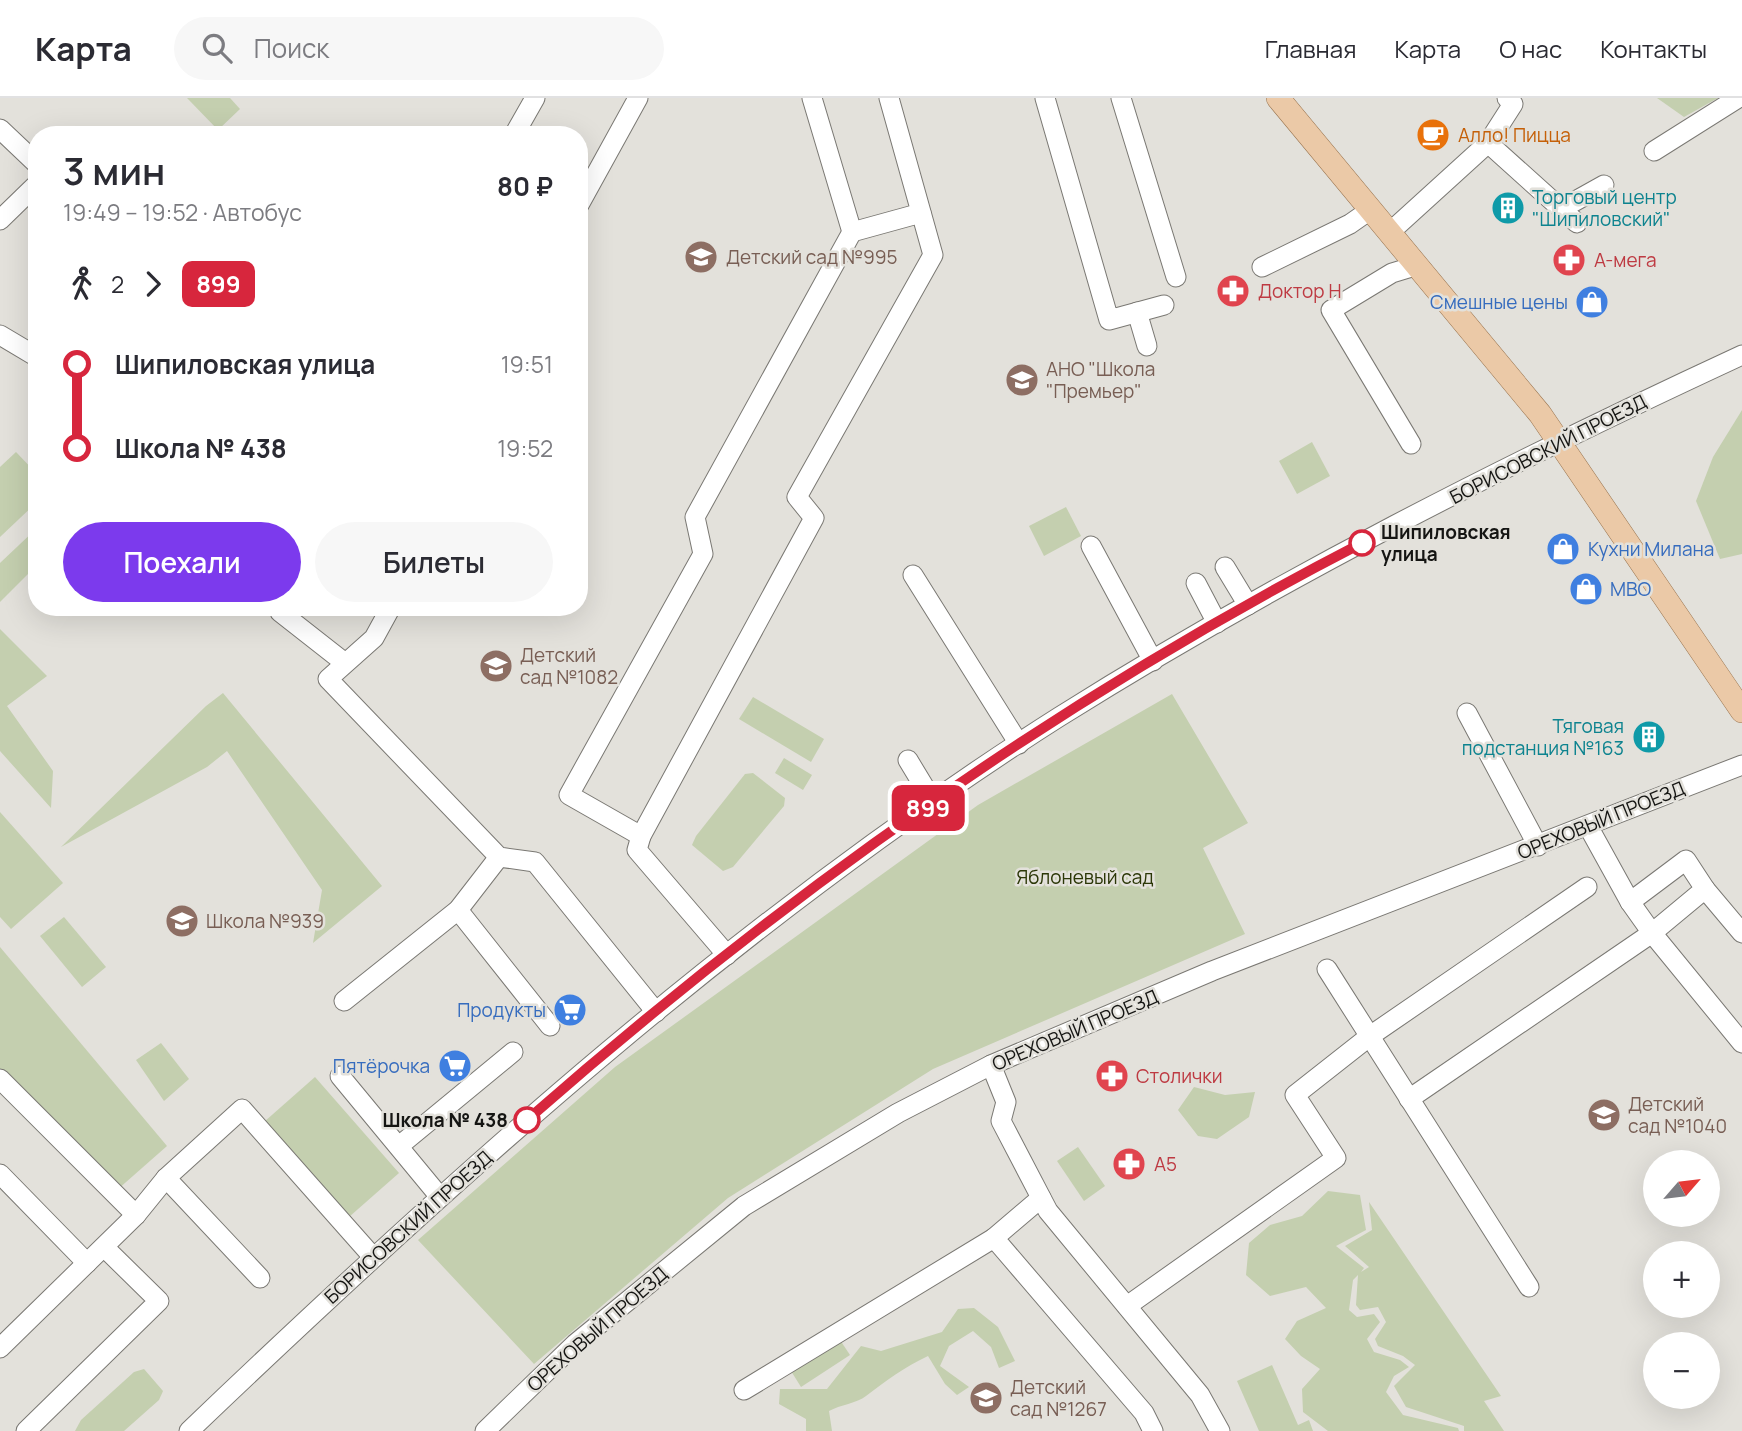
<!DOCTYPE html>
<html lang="ru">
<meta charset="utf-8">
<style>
:root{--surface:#fff;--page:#f7f7f7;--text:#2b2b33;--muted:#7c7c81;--line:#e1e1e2;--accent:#7c3aed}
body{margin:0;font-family:Manrope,sans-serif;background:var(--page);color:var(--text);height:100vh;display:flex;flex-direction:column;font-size:26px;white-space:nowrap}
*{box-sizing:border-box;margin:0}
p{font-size:23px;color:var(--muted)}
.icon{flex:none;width:38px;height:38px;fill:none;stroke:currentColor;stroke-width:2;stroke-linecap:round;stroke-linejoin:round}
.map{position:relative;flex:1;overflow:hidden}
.sheet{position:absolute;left:28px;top:28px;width:560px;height:490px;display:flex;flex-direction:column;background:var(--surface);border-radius:28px;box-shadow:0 7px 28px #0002}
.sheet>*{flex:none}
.badge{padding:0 14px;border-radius:10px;font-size:24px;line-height:46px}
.needle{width:46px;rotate:62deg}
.buttons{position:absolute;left:1643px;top:1052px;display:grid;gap:14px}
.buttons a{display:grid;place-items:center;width:77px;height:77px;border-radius:50%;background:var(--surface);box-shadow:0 7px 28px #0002;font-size:35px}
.map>.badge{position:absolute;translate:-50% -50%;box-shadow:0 0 0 4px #fff}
.legs{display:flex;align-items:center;gap:10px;height:77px;padding:0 35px;font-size:23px}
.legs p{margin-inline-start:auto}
.summary{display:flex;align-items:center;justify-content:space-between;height:119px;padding:0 35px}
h1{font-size:38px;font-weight:600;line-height:52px}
.cta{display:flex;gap:14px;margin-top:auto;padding:14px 35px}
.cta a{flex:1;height:80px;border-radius:42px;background:var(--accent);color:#fff;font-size:28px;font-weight:600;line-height:80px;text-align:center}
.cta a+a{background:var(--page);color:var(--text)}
ul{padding:0 35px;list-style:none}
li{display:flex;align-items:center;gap:24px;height:84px;font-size:26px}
li i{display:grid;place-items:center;width:10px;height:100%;margin:0 9px;background:currentColor}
li i::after{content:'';width:18px;height:18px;margin:-9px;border:5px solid;border-radius:50%;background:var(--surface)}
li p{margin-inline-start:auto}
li:first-child i{background:linear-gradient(#0000 50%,currentColor 0)}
li:last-child i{background:linear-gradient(currentColor 50%,#0000 0)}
header{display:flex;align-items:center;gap:42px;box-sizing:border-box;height:98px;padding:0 35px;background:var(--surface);border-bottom:2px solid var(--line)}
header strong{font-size:33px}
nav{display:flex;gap:38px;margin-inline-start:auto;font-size:24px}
.search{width:490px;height:63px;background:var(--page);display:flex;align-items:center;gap:18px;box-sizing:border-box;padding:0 24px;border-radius:38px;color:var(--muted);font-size:26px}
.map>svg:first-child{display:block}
.green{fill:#c4cfaf}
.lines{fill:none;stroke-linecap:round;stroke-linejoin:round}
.minor-casing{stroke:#7a7873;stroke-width:21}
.major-casing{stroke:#98734e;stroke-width:24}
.minor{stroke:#fff;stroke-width:19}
.major{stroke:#ebc9a7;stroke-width:23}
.line-1-casing{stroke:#fff;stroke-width:16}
.line-1{stroke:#d7263d;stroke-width:10}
.stop-1-dot{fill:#fff;stroke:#d7263d;stroke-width:3.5}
.labels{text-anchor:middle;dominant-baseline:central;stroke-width:5;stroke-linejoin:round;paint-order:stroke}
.food-label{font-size:19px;fill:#c56008;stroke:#e3e1db;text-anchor:start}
.culture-label{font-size:19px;fill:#0d838f;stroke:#e3e1db;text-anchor:start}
.education-label{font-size:19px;fill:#785e54;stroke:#e3e1db;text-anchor:start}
.health-label{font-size:19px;fill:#be3a42;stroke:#e3e1db;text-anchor:start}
.shop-label{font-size:19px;fill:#366cbe;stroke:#e3e1db;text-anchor:end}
.street-label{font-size:19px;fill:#151513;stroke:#e3e1db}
.stop-label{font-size:19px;font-weight:bold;fill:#151513;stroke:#e3e1db;text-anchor:start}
.park-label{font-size:19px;fill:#2b3707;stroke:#e3e1db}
</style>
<header>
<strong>Карта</strong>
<div class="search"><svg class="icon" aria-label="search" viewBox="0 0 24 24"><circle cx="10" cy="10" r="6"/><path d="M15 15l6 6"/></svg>Поиск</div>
<nav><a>Главная</a><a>Карта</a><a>О нас</a><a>Контакты</a></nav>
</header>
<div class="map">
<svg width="1742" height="1333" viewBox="0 0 1742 1333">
<rect width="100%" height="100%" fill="#e3e1db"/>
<g class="green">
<polygon points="187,0 230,0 240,11 218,32"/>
<polygon points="1657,0 1718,0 1684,19"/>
<polygon points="1742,312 1742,456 1720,461 1696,403 1713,359"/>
<polygon points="1312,344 1330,378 1297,396 1279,363"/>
<polygon points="16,354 37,376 37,404 0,439 0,369"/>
<polygon points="1066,409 1081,438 1044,458 1029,428"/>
<polygon points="37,430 37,467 0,504 0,465"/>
<polygon points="0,531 47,578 7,608 53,673 51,710 0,653"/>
<polygon points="223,595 382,788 313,845 322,792 227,653 207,669 61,749 206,608"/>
<polygon points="1172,596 1248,725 1203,750 1245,836 933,971 728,1100 534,1266 418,1142 615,969 978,707"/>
<polygon points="753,599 824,641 811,664 739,621"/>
<polygon points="784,660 812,677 803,692 775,675"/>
<polygon points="753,675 785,700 784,708 733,769 723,773 692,747 696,738 745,676"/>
<polygon points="0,714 63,785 11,831 0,819"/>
<polygon points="64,819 106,869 82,889 40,838"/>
<polygon points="0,849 167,1048 117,1092 0,973"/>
<polygon points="161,945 189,981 164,1003 136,962"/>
<polygon points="315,979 399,1075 349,1119 264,1024"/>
<polygon points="1194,989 1225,997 1255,994 1249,1019 1217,1041 1198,1038 1178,1012"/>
<polygon points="1078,1049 1105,1088 1084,1103 1057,1063"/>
<polygon points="1328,1093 1360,1097 1366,1132 1336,1148 1364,1170 1361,1174 1369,1169 1345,1148 1372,1132 1369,1104 1501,1298 1484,1303 1504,1333 1464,1333 1464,1328 1406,1309 1394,1288 1415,1267 1403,1258 1378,1248 1375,1241 1386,1224 1378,1209 1360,1212 1356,1207 1358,1177 1353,1182 1349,1212 1357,1219 1374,1216 1380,1224 1367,1241 1374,1254 1400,1262 1409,1269 1394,1278 1386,1294 1403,1317 1458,1330 1459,1333 1328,1333 1303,1314 1302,1291 1320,1271 1301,1258 1285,1241 1297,1223 1326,1210 1306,1189 1270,1198 1246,1177 1249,1145 1270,1127 1302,1118"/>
<path d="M974,1210l24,19 17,34 -16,7 -8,-21 -18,-16 -24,15 -9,20 29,21 -12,8 -12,-11 -17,-28c-25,12 -41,24 -62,40 -9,7 -26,9 -37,15l3,20h-26v-12l-27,-15 1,-15h47l34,-43 20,5 61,-19 16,-23z"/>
<polygon points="840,1242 850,1257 801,1289 791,1273"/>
<polygon points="1272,1267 1298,1327 1309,1322 1313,1333 1259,1333 1237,1283"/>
<polygon points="144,1271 163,1293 159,1302 124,1333 75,1333 81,1322 134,1274"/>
</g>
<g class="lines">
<defs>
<g id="minor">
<polyline points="812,0 852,134"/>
<polyline points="1045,0 1109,222 1164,207"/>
<polyline points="1121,0 1176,179"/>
<polyline points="0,31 37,66"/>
<polyline points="514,37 535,0"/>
<polyline points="1488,45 1577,125"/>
<polyline points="1654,53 1738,0"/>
<polyline points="579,107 638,0"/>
<polyline points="1561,111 1604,87"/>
<polyline points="0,122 37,86"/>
<polyline points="1389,135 1488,45 1513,6 1507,0"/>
<polyline points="1262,169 1350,126 1370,112"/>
<polyline points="1137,214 1147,248"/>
<polyline points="0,237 37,259"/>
<polyline points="1411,346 1331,212 1392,175 1415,168"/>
<polyline points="1091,448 1153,563"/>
<polyline points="1225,469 1248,507"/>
<polyline points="913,477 1019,646"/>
<polyline points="1196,485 1217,525"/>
<polyline points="283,509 280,514 345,565"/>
<polyline points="391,509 374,540 328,581 499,759 535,764 656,914"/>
<polyline points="1467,615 1538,748"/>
<polyline points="908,662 934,705"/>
<polyline points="1588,728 1630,804 1652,835 1742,945"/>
<polyline points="641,738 569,697 703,456 695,419 852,134 921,115"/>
<polyline points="1705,791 1742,835"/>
<polyline points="458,812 550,928"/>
<polyline points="727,857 637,752 641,738 814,420 797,399 933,157 889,0"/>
<polyline points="1327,871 1529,1189"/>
<polyline points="344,903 458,812 499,759"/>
<polyline points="991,967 1006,1004 1001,1023 1048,1113 1200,1297 1220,1333"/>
<polyline points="340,978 440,1099"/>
<polyline points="0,981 136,1117 166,1080 242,1011 373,1159"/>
<polyline points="1409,1001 1652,835 1705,791 1686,762 1630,804"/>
<polyline points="399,1048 513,954"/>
<polyline points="0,1076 87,1165"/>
<polyline points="166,1080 260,1180"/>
<polyline points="1041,1100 994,1140 1144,1315 1153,1333"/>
<polyline points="1127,1208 1336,1060 1295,997 1370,938 1587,789"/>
<polyline points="0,1250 136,1117"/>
<polyline points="744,1292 994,1140"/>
<polyline points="26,1333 159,1203 104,1149"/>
<path d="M189,1333c271,-259 552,-512 870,-714 218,-137 450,-254 683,-362"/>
<polyline points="485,1333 575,1246 744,1108 898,1015 991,967 1212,873 1742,667"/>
</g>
<polyline id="major" points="1278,0 1540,316 1742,613"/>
</defs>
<use href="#minor" class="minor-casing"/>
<use href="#major" class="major-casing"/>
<use href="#minor" class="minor"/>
<use href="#major" class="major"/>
</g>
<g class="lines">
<defs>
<path id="line-1" d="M527,1022c254,-223 534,-422 835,-577"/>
</defs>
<use href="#line-1" class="line-1-casing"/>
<use href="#line-1" class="line-1"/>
</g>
<defs>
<symbol id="cafe-disc" viewBox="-11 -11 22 22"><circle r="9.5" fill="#e8710a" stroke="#e3e1db"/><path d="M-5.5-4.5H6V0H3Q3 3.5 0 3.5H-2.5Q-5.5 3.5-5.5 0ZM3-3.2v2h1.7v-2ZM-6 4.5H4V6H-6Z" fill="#fff"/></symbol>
<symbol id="building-disc" viewBox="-11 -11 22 22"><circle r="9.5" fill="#0f9aa8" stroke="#e3e1db"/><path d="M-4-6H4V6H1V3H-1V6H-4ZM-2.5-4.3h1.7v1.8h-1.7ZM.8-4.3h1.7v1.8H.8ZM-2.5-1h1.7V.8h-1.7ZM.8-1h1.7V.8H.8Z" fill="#fff"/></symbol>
<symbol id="school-disc" viewBox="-11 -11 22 22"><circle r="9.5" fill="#8d6e63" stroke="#e3e1db"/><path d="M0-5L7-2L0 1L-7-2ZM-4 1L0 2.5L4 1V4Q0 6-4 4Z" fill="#fff"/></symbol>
<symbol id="pharmacy-disc" viewBox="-11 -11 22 22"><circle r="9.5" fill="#e0444e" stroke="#e3e1db"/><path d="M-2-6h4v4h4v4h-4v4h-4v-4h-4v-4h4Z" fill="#fff"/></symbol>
<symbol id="shop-disc" viewBox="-11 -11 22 22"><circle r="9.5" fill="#3f7fe0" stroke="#e3e1db"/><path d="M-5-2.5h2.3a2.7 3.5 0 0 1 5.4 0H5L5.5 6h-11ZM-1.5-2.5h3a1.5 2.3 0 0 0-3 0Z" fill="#fff"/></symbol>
<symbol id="supermarket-disc" viewBox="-11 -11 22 22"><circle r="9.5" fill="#3f7fe0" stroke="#e3e1db"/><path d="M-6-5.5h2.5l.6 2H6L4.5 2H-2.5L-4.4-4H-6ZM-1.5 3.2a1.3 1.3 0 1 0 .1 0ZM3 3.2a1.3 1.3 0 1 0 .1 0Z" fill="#fff"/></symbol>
</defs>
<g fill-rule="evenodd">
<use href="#cafe-disc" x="1414" y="18" width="38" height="38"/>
<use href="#building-disc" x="1489" y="91" width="38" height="38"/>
<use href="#school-disc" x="682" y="140" width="38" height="38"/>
<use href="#pharmacy-disc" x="1550" y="143" width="38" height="38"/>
<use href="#pharmacy-disc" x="1214" y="174" width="38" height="38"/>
<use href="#shop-disc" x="1573" y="185" width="38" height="38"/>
<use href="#school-disc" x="1003" y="263" width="38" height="38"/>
<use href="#shop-disc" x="1544" y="432" width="38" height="38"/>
<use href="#shop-disc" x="1567" y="472" width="38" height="38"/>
<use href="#school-disc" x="477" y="549" width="38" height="38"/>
<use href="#building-disc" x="1630" y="620" width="38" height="38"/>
<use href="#school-disc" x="163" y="804" width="38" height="38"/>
<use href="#supermarket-disc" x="551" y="893" width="38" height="38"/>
<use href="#supermarket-disc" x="436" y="949" width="38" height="38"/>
<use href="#pharmacy-disc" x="1093" y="959" width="38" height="38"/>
<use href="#school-disc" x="1585" y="998" width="38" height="38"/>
<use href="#pharmacy-disc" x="1110" y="1047" width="38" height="38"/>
<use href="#school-disc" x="967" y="1281" width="38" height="38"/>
</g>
<g class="stop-1-dot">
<circle cx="1362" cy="445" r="12"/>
<circle cx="527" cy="1022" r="12"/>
</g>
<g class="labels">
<g class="food-label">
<text x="1458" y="37">Алло! Пицца</text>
</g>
<g class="culture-label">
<text x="1532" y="99">Торговый центр<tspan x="1532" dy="22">"Шипиловский"</tspan></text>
<text x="1624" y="628" text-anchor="end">Тяговая<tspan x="1624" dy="22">подстанция №163</tspan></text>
</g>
<g class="education-label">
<text x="726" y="159">Детский сад №995</text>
<text x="1046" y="271">АНО "Школа<tspan x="1046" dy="22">"Премьер"</tspan></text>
<text x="520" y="557">Детский<tspan x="520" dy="22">сад №1082</tspan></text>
<text x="206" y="823">Школа №939</text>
<text x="1628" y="1006">Детский<tspan x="1628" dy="22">сад №1040</tspan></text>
<text x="1010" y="1289">Детский<tspan x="1010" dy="22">сад №1267</tspan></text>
</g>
<g class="health-label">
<text x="1594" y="162">А-мега</text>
<text x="1258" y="193">Доктор Н</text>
<text x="1136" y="978">Столички</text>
<text x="1154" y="1066">А5</text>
</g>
<g class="shop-label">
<text x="1568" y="204">Смешные цены</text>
<text x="1588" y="451" text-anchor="start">Кухни Милана</text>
<text x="1610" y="491" text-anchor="start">МВО</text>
<text x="546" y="912">Продукты</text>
<text x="430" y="968">Пятёрочка</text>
</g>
<g class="street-label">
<text transform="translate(1548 351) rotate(-27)">БОРИСОВСКИЙ ПРОЕЗД</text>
<text transform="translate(1601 722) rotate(-22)">ОРЕХОВЫЙ ПРОЕЗД</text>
<text transform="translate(1075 932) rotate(-23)">ОРЕХОВЫЙ ПРОЕЗД</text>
<text transform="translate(408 1129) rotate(-42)">БОРИСОВСКИЙ ПРОЕЗД</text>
<text transform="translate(597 1231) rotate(-41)">ОРЕХОВЫЙ ПРОЕЗД</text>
</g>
<g class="stop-label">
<text x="1381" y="434">Шипиловская<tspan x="1381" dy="22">улица</tspan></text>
<text x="508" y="1022" text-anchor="end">Школа № 438</text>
</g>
<g class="park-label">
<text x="1085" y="779">Яблоневый сад</text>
</g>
</g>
</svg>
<div class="buttons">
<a><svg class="needle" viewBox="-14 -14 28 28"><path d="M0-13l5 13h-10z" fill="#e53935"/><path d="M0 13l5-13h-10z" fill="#7c7c81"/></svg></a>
<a>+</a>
<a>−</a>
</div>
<b class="badge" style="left:928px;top:710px;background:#d7263d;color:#fff">899</b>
<section class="sheet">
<div class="summary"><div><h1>3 мин</h1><p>19:49 – 19:52 · Автобус</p></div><b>80 ₽</b></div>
<div class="legs"><svg class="icon" aria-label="walk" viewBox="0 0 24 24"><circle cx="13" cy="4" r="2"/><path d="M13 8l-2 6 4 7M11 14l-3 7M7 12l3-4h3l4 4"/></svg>2<svg class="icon" aria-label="forward" viewBox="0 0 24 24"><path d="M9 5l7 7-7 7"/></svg><b class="badge" style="background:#d7263d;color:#fff">899</b></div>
<ul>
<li><i style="color:#d7263d"></i><b>Шипиловская улица</b><p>19:51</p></li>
<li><i style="color:#d7263d"></i><b>Школа № 438</b><p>19:52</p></li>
</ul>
<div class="cta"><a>Поехали</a><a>Билеты</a></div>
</section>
</div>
